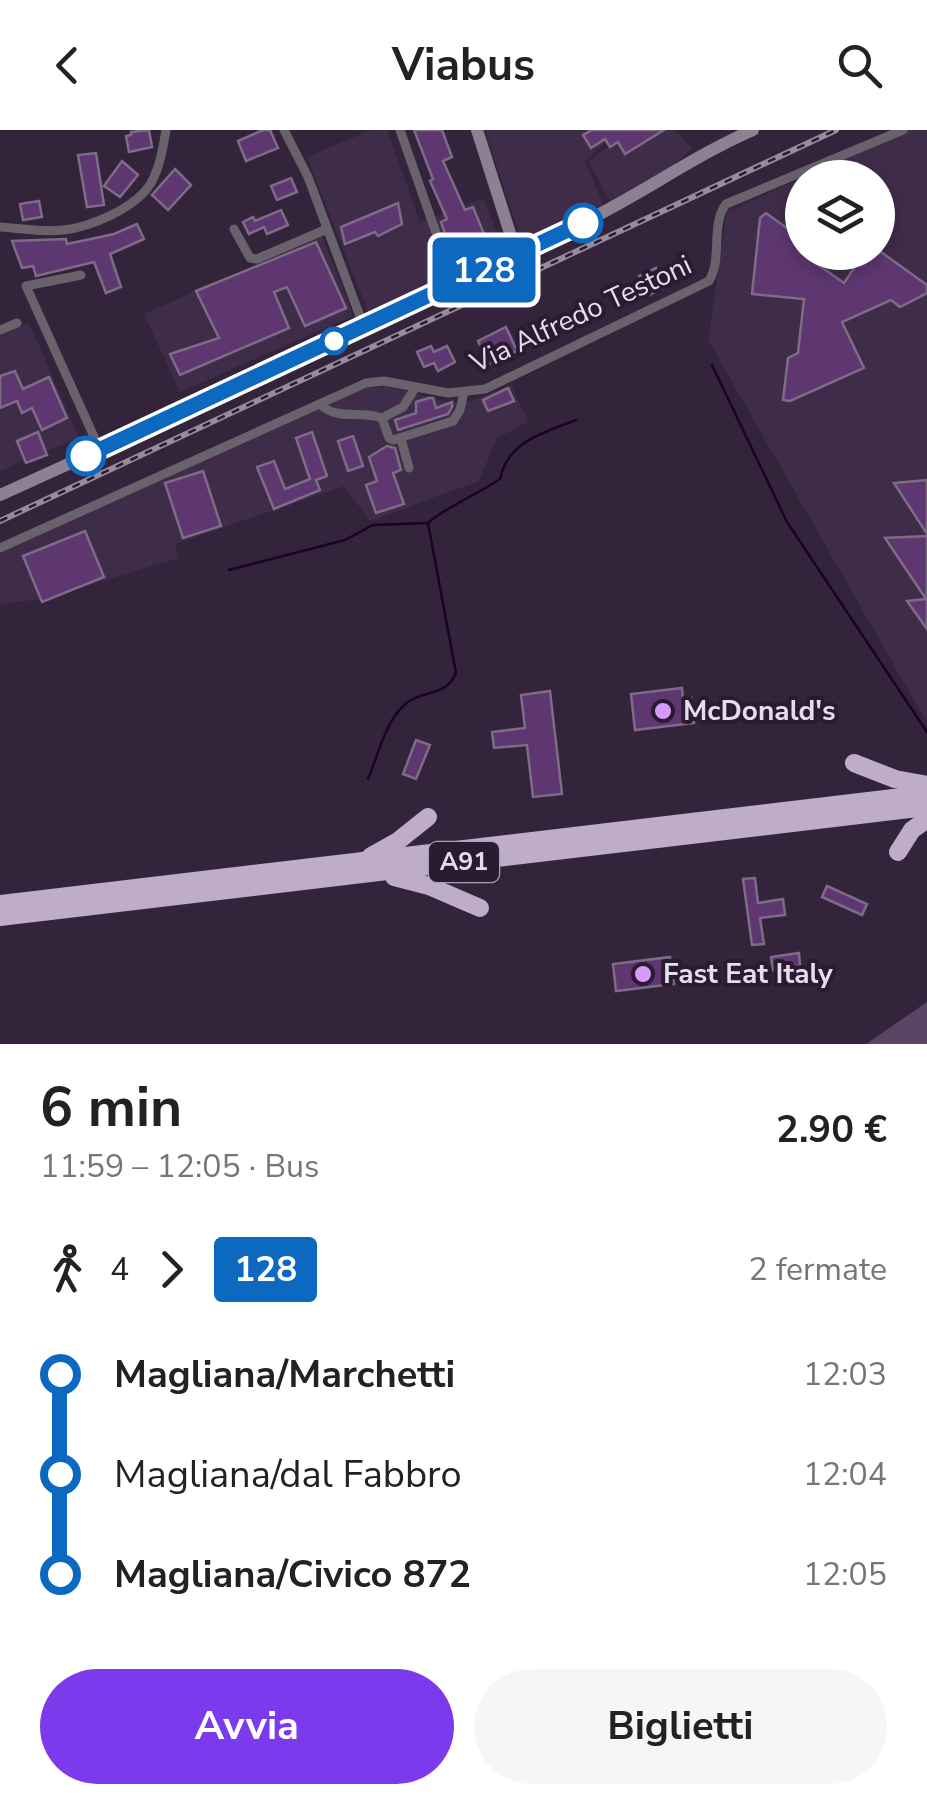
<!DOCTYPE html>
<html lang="it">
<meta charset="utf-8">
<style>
:root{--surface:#fff;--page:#f6f6f6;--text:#222;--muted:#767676;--accent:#7c3aed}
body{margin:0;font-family:"Nunito Sans",sans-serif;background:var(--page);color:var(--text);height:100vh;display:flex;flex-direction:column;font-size:38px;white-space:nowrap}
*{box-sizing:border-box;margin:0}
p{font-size:32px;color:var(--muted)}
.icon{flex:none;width:55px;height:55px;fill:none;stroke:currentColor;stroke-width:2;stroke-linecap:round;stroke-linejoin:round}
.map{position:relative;height:914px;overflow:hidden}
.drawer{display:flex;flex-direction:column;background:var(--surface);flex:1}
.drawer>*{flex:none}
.badge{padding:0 20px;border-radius:8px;font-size:35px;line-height:65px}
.buttons{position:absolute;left:785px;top:30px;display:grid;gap:20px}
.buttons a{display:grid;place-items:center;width:110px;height:110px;border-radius:50%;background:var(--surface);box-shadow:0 5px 15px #0003;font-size:50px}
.map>.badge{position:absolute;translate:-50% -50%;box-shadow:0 0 0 5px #fff}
.legs{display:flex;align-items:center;gap:15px;height:110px;padding:0 40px;font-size:32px}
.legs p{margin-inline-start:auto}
.head{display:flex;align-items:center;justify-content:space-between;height:170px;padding:0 40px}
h1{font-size:55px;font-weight:700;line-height:75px}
.primary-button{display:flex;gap:20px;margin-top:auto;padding:20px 40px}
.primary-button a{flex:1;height:115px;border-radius:60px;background:var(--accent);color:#fff;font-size:40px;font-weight:700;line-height:115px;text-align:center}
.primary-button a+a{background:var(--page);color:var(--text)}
ul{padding:0 40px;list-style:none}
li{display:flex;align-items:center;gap:35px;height:100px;font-size:38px}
li i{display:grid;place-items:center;width:15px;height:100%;margin:0 12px;background:currentColor}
li i::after{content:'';width:25px;height:25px;margin:-12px;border:8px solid;border-radius:50%;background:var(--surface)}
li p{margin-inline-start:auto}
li:first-child i{background:linear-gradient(#0000 50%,currentColor 0)}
li:last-child i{background:linear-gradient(currentColor 50%,#0000 0)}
header{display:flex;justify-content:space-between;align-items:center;height:130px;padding:0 40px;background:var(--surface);font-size:45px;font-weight:700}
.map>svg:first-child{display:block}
.built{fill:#3f2c49;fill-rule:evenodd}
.green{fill:#5b4466}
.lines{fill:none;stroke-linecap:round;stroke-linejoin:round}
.stream{stroke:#1c0128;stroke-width:2.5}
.building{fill:#5e3771;stroke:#7d6c86;stroke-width:2.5}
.street{stroke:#69626d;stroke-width:9}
.secondary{stroke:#8c8092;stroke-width:12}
.highway{stroke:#beacc9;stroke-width:18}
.rail-casing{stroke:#968a9c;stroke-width:6}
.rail{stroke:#291b31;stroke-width:2.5;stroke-dasharray:8;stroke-linecap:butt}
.line-1-casing{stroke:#fff;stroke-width:22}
.line-1{stroke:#0c69bf;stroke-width:15}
.stop-1-dot{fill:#fff;stroke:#0c69bf;stroke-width:5}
.poi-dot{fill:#d89af8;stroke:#291b31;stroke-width:4}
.labels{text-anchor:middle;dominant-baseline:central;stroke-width:8;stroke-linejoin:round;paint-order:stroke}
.shield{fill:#291b31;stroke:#ada2b3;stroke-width:2.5}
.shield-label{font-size:25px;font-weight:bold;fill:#e6dceb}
.street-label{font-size:28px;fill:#e6dceb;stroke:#291b31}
.poi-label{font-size:28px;font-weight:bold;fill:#e6dceb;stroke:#291b31;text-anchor:start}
</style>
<header><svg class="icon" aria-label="back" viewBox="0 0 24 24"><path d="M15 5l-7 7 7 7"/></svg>Viabus<svg class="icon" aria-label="search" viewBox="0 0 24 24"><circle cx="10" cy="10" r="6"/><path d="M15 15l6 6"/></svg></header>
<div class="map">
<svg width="927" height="914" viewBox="0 0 927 914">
<rect width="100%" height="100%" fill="#33243b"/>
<g class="built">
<polygon points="371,0 387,0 420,92 483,68 504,120 369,184 307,27"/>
<polygon points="485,0 618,0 585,31 603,74 522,112"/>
<polygon points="634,0 675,0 692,19 665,42 611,73 589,33 596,25"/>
<path d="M905,0h22v593l-219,-383 19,-128zM802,48h76v74h-76z"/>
<polygon points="322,105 353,186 180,262 144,184"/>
<polygon points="29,193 79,307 0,341 0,205"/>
<polygon points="511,255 528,292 497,308 479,351 370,391 344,356 175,414 179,428 42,469 0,474 0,422 366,258 387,256 451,273 469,272"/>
</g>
<polygon class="green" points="927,872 927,914 866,914"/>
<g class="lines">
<g class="stream">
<polyline points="712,235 787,392 927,602"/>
<path d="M429,392c22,-18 48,-27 71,-43 8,-38 43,-46 76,-59"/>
<path d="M229,440l116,-30 28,-15 55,-2 28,150c-10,25 -36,16 -53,33 -18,18 -25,49 -35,73"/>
</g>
</g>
<g class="building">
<polygon points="149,0 152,17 129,22 126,6 131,5 131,2"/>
<polygon points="263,0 270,0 278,18 246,31 238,11"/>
<polygon points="414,0 442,0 452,27 443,31 465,80 473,77 491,121 476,128 472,117 452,124 441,92 447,89 430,51 433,49"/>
<polygon points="592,0 664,0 625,24 618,12 610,17 605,9 591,18 583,5"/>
<polygon points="96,23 104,75 87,77 78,25"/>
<polygon points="122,31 138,45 120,67 104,56"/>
<polygon points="175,39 191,55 168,80 152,65"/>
<polygon points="291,48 297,62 277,70 271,56"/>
<polygon points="39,71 42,87 23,90 20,74"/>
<polygon points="398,73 402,94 378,106 375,102 345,114 341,97"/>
<polygon points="281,80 288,95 267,104 264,97 249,104 243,92 253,87 255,91"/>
<polygon points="766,83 802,109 800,122 844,153 865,122 881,122 927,155 927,163 900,177 891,170 842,192 864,238 790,271 783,270 788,228 798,223 804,169 752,164 760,88"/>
<polygon points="137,94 144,109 110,124 121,157 106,163 94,132 36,146 33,136 22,138 12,111 66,109 67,114 114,104"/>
<polygon points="316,112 346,178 305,196 287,157 274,162 289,198 180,245 170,224 219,208 196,161"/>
<polygon points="656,138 666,157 649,165 639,146"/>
<polygon points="506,197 517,221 489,234 478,211"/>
<polygon points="431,216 434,222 447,216 455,232 438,241 434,233 424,237 417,222"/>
<polygon points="15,241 23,259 49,247 67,288 42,300 32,278 22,283 17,271 0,278 0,246"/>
<polygon points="508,258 514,271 488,281 483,270"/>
<polygon points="429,268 433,268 436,278 452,272 452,277 448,284 398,300 395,290 416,283 416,272"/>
<polygon points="38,302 47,325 26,333 17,311"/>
<polygon points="312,302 327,346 316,350 320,360 274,379 257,337 274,331 285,359 310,349 296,308"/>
<polygon points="353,306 363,336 348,341 338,311"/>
<polygon points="387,316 395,318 401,340 393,343 404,374 376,383 366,355 377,351 369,327"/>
<polygon points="203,341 221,396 183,408 165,353"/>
<polygon points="927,350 927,404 894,353"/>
<polygon points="85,401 104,447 42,472 23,426"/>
<polygon points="927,406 927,499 907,471 926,469 885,408"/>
<polygon points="682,558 683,569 691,568 694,593 635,600 631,564"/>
<polygon points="550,561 562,664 533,667 527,615 494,618 492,602 525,598 521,565"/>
<polygon points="416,610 430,615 416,649 403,644"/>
<polygon points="755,748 758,773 783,769 785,785 760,788 764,814 752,815 743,749"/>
<polygon points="827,756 867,774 862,785 822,767"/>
<polygon points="799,823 800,836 773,840 771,827"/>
<polygon points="670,827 674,854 616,861 613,834"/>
</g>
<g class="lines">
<g class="street">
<polyline points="284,0 308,47 364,197"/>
<polyline points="400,0 454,154"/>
<path d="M0,97c20,1 43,6 63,3 28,-3 73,-22 88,-47 9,-16 12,-35 15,-53"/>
<polyline points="234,99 250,128 257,129 327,99"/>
<polyline points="81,145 26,156 100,320"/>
<polyline points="0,200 17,193"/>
<path d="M320,274c16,17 41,6 62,14l7,20 4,2 60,-19 7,-11 4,-18"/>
<polyline points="382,288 403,277 415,258"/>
<polyline points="401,309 409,338"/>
<path d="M0,418l366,-165 18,-2 64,12 37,-4 224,-108c14,-23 1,-56 17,-77l177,-74"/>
</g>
<g class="secondary">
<polyline points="477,0 517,125"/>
<path d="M0,365c194,-88 388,-178 580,-271 59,-28 113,-68 173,-94"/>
</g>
<g class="highway">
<polyline points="854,633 895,649 927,655"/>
<polyline points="898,722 912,700 927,689"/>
<polyline points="371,726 398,711 428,687"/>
<polyline points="394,747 429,756 480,778"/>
<polyline points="0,774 927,664"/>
<polyline points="0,787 927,677"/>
</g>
<defs>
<polyline id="rail" points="0,391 836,0"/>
</defs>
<use href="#rail" class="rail-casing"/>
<use href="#rail" class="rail"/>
</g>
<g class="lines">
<defs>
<polyline id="line-1" points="86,326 583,93"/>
</defs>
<use href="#line-1" class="line-1-casing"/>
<use href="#line-1" class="line-1"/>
</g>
<g class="stop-1-dot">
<circle cx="583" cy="93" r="18"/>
<circle cx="334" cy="211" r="12"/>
<circle cx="86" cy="326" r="18"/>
</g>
<g class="poi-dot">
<circle cx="663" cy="581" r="10"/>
<circle cx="643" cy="844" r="10"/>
</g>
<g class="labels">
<rect class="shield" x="429" y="712" width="70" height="40" rx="8"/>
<g class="shield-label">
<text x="464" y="732">A91</text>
</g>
<g class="street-label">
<text transform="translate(581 184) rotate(-25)">Via Alfredo Testoni</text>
</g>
<g class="poi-label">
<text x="683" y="581">McDonald's</text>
<text x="663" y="844">Fast Eat Italy</text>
</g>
</g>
</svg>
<div class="buttons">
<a><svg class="icon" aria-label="layers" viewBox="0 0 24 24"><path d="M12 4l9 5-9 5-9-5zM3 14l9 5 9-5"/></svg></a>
</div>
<b class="badge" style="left:484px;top:140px;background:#0c69bf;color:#fff">128</b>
</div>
<section class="drawer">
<div class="head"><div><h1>6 min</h1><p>11:59 – 12:05 · Bus</p></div><b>2.90 €</b></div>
<div class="legs"><svg class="icon" aria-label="walk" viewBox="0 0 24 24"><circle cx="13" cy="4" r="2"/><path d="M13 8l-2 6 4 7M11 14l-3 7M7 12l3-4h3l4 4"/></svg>4<svg class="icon" aria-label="forward" viewBox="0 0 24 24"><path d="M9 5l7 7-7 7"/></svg><b class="badge" style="background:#0c69bf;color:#fff">128</b><p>2 fermate</p></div>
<ul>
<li><i style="color:#0c69bf"></i><b>Magliana/Marchetti</b><p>12:03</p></li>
<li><i style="color:#0c69bf"></i><span>Magliana/dal Fabbro</span><p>12:04</p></li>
<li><i style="color:#0c69bf"></i><b>Magliana/Civico 872</b><p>12:05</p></li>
</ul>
<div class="primary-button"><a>Avvia</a><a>Biglietti</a></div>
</section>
